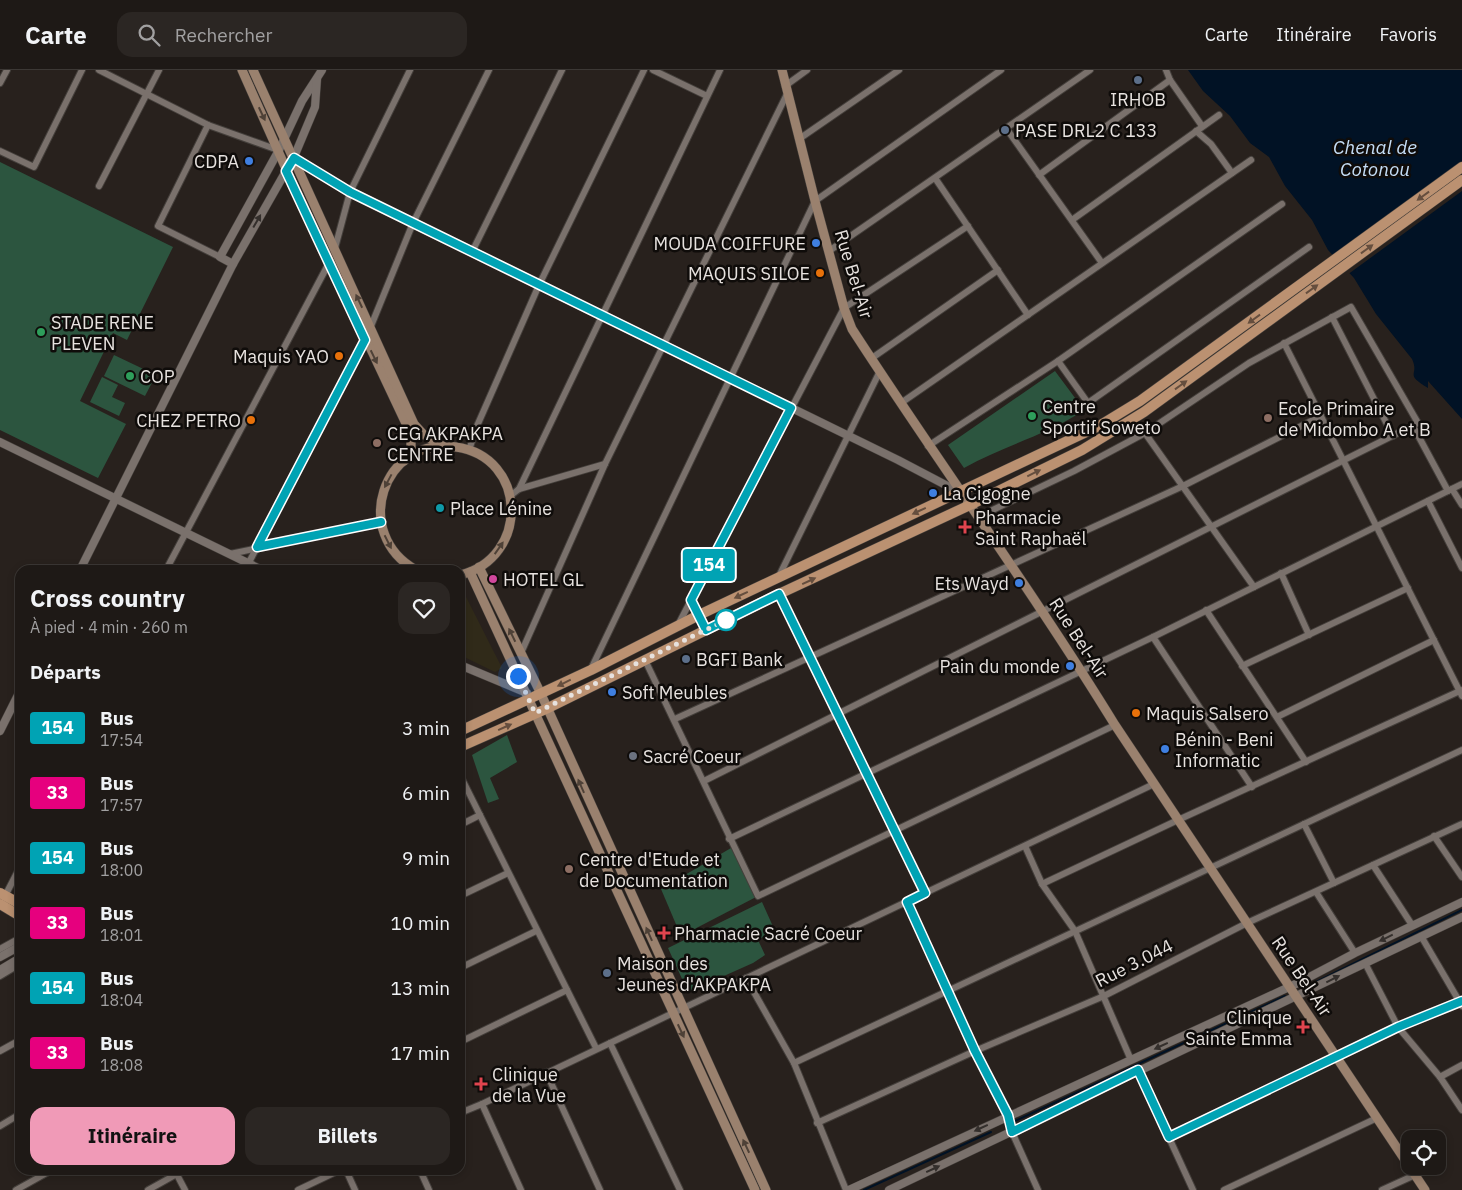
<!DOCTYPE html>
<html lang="fr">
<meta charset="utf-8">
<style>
:root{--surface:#1e1916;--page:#2b2623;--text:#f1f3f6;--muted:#a1a0a1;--line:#3c3835;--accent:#f09ab7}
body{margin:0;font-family:"IBM Plex Sans",sans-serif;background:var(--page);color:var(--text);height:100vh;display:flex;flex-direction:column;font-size:19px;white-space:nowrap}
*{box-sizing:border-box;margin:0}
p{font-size:16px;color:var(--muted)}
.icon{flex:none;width:28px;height:28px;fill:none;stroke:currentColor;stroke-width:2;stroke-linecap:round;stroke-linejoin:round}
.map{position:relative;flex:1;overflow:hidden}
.drawer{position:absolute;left:15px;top:495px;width:450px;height:610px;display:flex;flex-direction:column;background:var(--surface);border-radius:15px;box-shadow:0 2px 8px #0003,0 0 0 1px var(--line)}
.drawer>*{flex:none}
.badge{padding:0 10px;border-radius:4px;font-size:18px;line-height:32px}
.buttons{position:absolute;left:1401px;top:1060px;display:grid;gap:10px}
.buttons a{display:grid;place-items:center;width:45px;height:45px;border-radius:10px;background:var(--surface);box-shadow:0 2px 8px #0003,0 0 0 1px var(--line);font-size:25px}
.you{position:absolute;width:25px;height:25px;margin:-12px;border:4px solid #fff;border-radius:50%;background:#1a73e8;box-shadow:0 0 0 8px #1a73e833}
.map>.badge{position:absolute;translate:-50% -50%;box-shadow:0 0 0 2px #fff}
h2{padding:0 15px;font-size:19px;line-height:45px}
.round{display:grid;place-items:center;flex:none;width:52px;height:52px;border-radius:15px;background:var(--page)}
.overview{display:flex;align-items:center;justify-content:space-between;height:85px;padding:0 15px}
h1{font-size:24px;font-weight:700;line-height:38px}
.primary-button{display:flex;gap:10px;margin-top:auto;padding:10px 15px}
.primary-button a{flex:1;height:58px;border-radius:15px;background:var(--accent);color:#111;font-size:20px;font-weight:700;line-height:58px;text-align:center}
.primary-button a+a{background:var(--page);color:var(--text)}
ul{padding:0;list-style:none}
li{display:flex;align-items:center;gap:15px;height:65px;padding:0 15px}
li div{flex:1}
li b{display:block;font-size:19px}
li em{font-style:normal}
li .badge{min-width:55px;font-weight:700;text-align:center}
header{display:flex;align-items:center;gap:30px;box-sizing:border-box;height:70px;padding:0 25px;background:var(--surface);border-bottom:1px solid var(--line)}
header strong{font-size:24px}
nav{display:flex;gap:28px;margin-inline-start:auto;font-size:18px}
.search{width:350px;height:45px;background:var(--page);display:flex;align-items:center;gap:12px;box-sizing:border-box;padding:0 18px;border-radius:15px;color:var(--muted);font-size:19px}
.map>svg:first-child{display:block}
.medical{fill:#302a19}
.green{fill:#2c553f}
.water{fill:#011225}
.pier{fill:#28211d}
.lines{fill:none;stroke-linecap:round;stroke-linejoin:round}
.stream{stroke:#011225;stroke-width:2}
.minor-casing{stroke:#443f3b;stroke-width:8}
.tertiary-casing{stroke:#443f3b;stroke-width:9}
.secondary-casing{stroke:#443f3b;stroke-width:10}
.primary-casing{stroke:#443f3b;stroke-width:11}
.minor{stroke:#7a716c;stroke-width:6}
.tertiary{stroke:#7a716c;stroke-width:8}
.secondary{stroke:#9a816e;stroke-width:9}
.primary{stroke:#bb9171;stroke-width:10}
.oneway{fill:#4e4137}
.oneway2{fill:#654e3e}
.oneway3{fill:#342f2c}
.line-casing{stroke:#fff;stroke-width:11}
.line{stroke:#00a3b4;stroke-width:8}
.walk{stroke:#e7e2df;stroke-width:5;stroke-dasharray:0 9}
.service-dot{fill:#5c6f8a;stroke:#0f0c0a;stroke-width:2}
.shop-dot{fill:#3f7fe0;stroke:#0f0c0a;stroke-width:2}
.food-dot{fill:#e8710a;stroke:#0f0c0a;stroke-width:2}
.leisure-dot{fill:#2e9e5b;stroke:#0f0c0a;stroke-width:2}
.education-dot{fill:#8d6e63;stroke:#0f0c0a;stroke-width:2}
.culture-dot{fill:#0f9aa8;stroke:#0f0c0a;stroke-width:2}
.health-dot{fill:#e0444e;stroke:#0f0c0a;stroke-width:2}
.hotel-dot{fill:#d1479c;stroke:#0f0c0a;stroke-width:2}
.stop-dot{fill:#fff;stroke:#00a3b4;stroke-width:2.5}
.worship-dot{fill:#6b7280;stroke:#0f0c0a;stroke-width:2}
.labels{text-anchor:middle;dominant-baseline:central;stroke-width:5;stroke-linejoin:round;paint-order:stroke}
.poi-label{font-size:18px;fill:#e7e2df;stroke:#0f0c0a;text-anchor:start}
.street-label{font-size:18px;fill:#e7e2df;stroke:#0f0c0a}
.water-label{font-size:19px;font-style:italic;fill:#c4ddf6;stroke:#0f0c0a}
</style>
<header>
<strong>Carte</strong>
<div class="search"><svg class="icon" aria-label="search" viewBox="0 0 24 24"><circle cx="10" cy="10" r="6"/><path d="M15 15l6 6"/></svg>Rechercher</div>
<nav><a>Carte</a><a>Itinéraire</a><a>Favoris</a></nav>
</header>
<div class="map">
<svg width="1462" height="1120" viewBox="0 0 1462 1120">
<rect width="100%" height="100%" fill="#28211d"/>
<polygon class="medical" points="460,521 463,521 502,598 495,602 460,585"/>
<g class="green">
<polygon points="0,92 173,177 127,270 113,263 80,331 126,354 98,408 0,360"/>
<polygon points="114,285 156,305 145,326 104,306"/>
<path d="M1055,301l29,39c-37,25 -81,36 -120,58l-16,-23z"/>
<polygon points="102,307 118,315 112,327 125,333 119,346 90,332"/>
<polygon points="507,665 517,692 490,708 499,729 488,733 472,685"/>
<polygon points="731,778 758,826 681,866 661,819"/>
<polygon points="762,832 775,861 758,870 765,885 753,893 688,922 668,878"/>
</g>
<path class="water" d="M1188,0h274v349l-34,-38v7c-25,-15 -8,-12 -16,-29l-36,-45 -22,-36 -26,-28 -16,-30 -27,-34 -16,-29 -19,-14 -20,-27 -27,-25z"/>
<polygon class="pier" points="1462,91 1462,121 1347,205 1331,187"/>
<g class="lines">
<g class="stream">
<polyline points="1310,915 1462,840"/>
<polyline points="1013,1052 1285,926"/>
<polyline points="864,1120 991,1062"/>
</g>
<defs>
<g id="minor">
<polyline points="99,0 208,55 278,80"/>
<polyline points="653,0 707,26"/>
<polyline points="1166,0 1170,10 1202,56"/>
<polyline points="0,13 7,0"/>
<polyline points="785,16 807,0"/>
<polyline points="208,55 158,156 220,187"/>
<polyline points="1006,58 1102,193"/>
<polyline points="1196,61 1211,74 1232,103"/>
<polyline points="799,69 899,0"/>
<polyline points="0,81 34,97 82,0"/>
<polyline points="1039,105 1170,10"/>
<polyline points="935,108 1028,245"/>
<polyline points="99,116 159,0"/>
<polyline points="1072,150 1219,45"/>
<polyline points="335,178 350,122 410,0"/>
<polyline points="829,181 1090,0"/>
<polyline points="472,182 562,0"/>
<polyline points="1332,247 1393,366"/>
<polyline points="371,256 413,153 489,0"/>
<polyline points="1284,273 1462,626"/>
<polyline points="872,288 998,200"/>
<polyline points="1058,291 1088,333 1309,177"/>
<polyline points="901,333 1251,90"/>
<polyline points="1413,356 1448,421"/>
<polyline points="1145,363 1254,517"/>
<polyline points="928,376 1058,291 1282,134"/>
<polyline points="469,380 477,356 539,215 644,0"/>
<polyline points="519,419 720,0"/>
<polyline points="1452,419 1462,435"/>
<polyline points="510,426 519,419 605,394"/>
<polyline points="1428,431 1462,498"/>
<polyline points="230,484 381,452"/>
<polyline points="166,500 330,191"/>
<polyline points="245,500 365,270"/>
<polyline points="1281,503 1309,565"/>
<polyline points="779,506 880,301"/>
<polyline points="779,524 925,823"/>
<polyline points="691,530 706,560"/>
<polyline points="1206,540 1306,692"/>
<polyline points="678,555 844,238 968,156"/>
<polyline points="1153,567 1252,717"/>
<polyline points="521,583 605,394 787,24"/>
<polyline points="645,590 758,826 1115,655"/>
<polyline points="1242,596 1408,518"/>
<polyline points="591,599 815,131 1001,0"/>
<polyline points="1277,647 1434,570"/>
<polyline points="675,649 1183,416 1321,346"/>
<polyline points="460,705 596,978"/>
<polyline points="704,711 1418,353 1351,237 1249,293 1145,363 1074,401 978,447"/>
<polyline points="1304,754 1334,813"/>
<polyline points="460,755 480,745"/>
<polyline points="1434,766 1462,807"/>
<polyline points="729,769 1153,567 1462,414"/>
<polyline points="1025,776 1042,814 1075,861 1131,990"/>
<polyline points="1373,795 1412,855"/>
<polyline points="1042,814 1178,750 1462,620"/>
<polyline points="1316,822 1355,883"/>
<polyline points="5,826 20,797"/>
<polyline points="460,826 508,803"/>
<polyline points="907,832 975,981 1008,1045 1012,1062 1038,1120"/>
<polyline points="1421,866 1462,936"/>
<polyline points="0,879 20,868"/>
<polyline points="1365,893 1398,957 1440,1007 1462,1040"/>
<polyline points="460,898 536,861"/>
<polyline points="0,906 20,894"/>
<polyline points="746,908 794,993 846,1120"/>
<polyline points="460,972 567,920"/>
<polyline points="610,973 680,1120"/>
<polyline points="0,981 20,970"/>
<polyline points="794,993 1462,680"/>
<polyline points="1138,1000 1193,1120"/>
<polyline points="546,1002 600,1120"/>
<polyline points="1440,1007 1462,995"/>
<polyline points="482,1034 521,1120"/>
<polyline points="460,1043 482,1034 1154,714"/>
<polyline points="817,1053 975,981 1104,926 1247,853 1462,754"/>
<polyline points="0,1056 20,1044"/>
<polyline points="1169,1067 1398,957 1462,931"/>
<polyline points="346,1100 355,1120"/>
<polyline points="420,1100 429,1120"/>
<polyline points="175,1101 185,1120"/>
<polyline points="16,1120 52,1100"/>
<polyline points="148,1120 184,1100"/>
<polyline points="298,1120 340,1100"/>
<polyline points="1224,1120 1377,1048"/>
<polyline points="1382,1120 1415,1105"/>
</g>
<g id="tertiary">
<polyline points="294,87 350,122 898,390 959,422"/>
<polyline points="233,194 220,187 279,80 302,31 322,0"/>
<polyline points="0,372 262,500"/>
<polyline points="80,500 233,194 294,87 315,37 317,9"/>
<polyline points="460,595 527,623"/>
<polyline points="0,661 20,621"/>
<polyline points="0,887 20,876"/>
<polyline points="0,900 20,888"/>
<polyline points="849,1120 1300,912 1355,883 1462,832"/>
<polyline points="889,1120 1462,847"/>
</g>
<g id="secondary">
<polyline points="242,0 287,101 411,364 411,378 404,391"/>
<polyline points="253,0 414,354 424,365 442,376"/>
<path d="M782,0l33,131 29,107 8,21c86,133 180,261 263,396l310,465"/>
<polyline points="479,497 541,624 766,1120"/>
<path d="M416,500c-65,-36 -34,-134 40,-123 72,10 74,111 4,128"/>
<polyline points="470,502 755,1120"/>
</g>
<g id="primary">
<polyline points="460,661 591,600 699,545 1099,356 1140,331 1462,97"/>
<polyline points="460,677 546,639 779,524 970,435 1082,380 1144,342 1462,110"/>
<polyline points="0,823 20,834"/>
<polyline points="0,834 20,846"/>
</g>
</defs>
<use href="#minor" class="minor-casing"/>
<use href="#tertiary" class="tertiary-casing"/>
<use href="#secondary" class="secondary-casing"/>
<use href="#primary" class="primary-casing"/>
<use href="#minor" class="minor"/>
<use href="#tertiary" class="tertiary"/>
<use href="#secondary" class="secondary"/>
<use href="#primary" class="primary"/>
</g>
<defs><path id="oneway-solid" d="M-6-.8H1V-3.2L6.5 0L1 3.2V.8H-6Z" transform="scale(1.25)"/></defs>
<g class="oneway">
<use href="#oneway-solid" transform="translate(262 44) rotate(65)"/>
<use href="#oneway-solid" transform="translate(359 231) rotate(-115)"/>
<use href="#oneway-solid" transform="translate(374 287) rotate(64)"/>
<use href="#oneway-solid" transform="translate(388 411) rotate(118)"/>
<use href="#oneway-solid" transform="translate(388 472) rotate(63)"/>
<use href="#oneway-solid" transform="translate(499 478) rotate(-55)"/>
<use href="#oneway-solid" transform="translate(512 565) rotate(-116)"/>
<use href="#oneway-solid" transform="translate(581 716) rotate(-114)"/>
<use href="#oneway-solid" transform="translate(649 864) rotate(-114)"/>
<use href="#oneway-solid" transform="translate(681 961) rotate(65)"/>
<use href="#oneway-solid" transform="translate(746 1076) rotate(-115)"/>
</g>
<g class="oneway2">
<use href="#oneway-solid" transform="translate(1423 126) rotate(144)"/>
<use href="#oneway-solid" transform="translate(1367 179) rotate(-36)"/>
<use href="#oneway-solid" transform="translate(1312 219) rotate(-36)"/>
<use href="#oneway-solid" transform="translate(1254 249) rotate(144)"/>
<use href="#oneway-solid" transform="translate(1181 315) rotate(-36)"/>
<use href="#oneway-solid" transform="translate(1034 403) rotate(-26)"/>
<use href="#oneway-solid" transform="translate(919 441) rotate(155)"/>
<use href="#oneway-solid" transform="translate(809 511) rotate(-25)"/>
<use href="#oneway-solid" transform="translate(741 525) rotate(155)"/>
<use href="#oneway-solid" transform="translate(564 613) rotate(154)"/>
<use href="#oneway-solid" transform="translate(505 657) rotate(-24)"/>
</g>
<g class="oneway3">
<use href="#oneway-solid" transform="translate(257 151) rotate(-60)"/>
<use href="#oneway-solid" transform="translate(1386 868) rotate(154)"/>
<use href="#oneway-solid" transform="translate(1333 909) rotate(-27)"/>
<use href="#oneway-solid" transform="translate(1161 976) rotate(155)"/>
<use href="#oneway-solid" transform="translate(981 1058) rotate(155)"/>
<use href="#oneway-solid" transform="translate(933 1099) rotate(-25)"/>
</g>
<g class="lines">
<defs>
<polyline id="line" points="381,452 257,477 365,270 286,101 294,88 350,122 791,338 691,530 706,560 779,524 925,823 907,832 975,981 1008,1045 1012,1062 1138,1000 1169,1067 1398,957 1462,931"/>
</defs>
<use href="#line" class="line-casing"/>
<use href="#line" class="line"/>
<polyline class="walk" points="518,606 535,643 726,550"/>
</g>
<g class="service-dot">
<circle cx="1138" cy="10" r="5"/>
<circle cx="1005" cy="60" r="5"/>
<circle cx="686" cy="589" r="5"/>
<circle cx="607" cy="903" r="5"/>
</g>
<g class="shop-dot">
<circle cx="249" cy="91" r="5"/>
<circle cx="816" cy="173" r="5"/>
<circle cx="933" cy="423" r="5"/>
<circle cx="1019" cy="513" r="5"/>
<circle cx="1070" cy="596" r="5"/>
<circle cx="612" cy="622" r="5"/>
<circle cx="1165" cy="679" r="5"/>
</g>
<g class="food-dot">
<circle cx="820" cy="203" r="5"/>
<circle cx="339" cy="286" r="5"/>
<circle cx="251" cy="350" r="5"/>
<circle cx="1136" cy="643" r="5"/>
</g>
<g class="leisure-dot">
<circle cx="41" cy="262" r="5"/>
<circle cx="130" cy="306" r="5"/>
<circle cx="1032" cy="346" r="5"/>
</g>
<g class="education-dot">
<circle cx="1268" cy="348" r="5"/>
<circle cx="377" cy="373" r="5"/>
<circle cx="569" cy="799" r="5"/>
</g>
<circle class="culture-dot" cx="440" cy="438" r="5"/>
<g class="health-dot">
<path d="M962.5 449.5h5v5h5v5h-5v5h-5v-5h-5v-5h5z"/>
<path d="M661.5 855.5h5v5h5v5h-5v5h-5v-5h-5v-5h5z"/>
<path d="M1300.5 949.5h5v5h5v5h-5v5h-5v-5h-5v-5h5z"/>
<path d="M478.5 1006.5h5v5h5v5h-5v5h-5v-5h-5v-5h5z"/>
</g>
<circle class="hotel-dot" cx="493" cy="509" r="5"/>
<circle class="stop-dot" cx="726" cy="550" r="10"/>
<circle class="worship-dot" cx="633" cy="686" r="5"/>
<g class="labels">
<g class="poi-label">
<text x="1138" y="29" text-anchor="middle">IRHOB</text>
<text x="1015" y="60">PASE DRL2 C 133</text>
<text x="239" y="91" text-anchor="end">CDPA</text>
<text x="806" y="173" text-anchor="end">MOUDA COIFFURE</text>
<text x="810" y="203" text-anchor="end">MAQUIS SILOE</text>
<text x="51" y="252">STADE RENE<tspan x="51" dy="21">PLEVEN</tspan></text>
<text x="329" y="286" text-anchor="end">Maquis YAO</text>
<text x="140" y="306">COP</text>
<text x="1042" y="336">Centre<tspan x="1042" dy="21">Sportif Soweto</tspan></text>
<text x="1278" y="338">Ecole Primaire<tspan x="1278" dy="21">de Midombo A et B</tspan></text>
<text x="241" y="350" text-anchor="end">CHEZ PETRO</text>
<text x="387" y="363">CEG AKPAKPA<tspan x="387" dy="21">CENTRE</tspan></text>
<text x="943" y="423">La Cigogne</text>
<text x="450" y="438">Place Lénine</text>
<text x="975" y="447">Pharmacie<tspan x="975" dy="21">Saint Raphaël</tspan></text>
<text x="503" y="509">HOTEL GL</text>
<text x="1009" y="513" text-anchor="end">Ets Wayd</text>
<text x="696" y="589">BGFI Bank</text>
<text x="1060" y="596" text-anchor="end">Pain du monde</text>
<text x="622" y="622">Soft Meubles</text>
<text x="1146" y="643">Maquis Salsero</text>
<text x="1175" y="669">Bénin - Beni<tspan x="1175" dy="21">Informatic</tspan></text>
<text x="643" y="686">Sacré Coeur</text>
<text x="579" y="789">Centre d'Etude et<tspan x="579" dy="21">de Documentation</tspan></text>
<text x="674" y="863">Pharmacie Sacré Coeur</text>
<text x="617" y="893">Maison des<tspan x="617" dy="21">Jeunes d'AKPAKPA</tspan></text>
<text x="1292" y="947" text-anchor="end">Clinique<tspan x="1292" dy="21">Sainte Emma</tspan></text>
<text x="492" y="1004">Clinique<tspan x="492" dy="21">de la Vue</tspan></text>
</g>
<g class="street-label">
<text transform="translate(854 204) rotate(73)">Rue Bel-Air</text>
<text transform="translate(1079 568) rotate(57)">Rue Bel-Air</text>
<text transform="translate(1134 893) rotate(-27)">Rue 3.044</text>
<text transform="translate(1302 906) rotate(56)">Rue Bel-Air</text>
</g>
<g class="water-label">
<text x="1375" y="77">Chenal de<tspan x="1375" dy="22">Cotonou</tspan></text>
</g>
</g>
</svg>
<div class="buttons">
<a><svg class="icon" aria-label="locate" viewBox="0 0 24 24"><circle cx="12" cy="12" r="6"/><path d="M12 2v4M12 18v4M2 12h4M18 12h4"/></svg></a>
</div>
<div class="you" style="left:518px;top:606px"></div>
<b class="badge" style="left:709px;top:495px;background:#00a3b4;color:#fff">154</b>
<section class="drawer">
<div class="overview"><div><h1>Cross country</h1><p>À pied · 4 min · 260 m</p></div><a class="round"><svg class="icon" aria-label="heart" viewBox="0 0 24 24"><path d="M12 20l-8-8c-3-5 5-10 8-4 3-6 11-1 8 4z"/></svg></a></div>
<h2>Départs</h2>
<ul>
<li><span class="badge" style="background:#00a3b4;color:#fff">154</span><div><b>Bus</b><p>17:54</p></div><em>3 min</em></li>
<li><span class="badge" style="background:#e6007e;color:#fff">33</span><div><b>Bus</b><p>17:57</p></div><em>6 min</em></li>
<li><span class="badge" style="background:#00a3b4;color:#fff">154</span><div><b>Bus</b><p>18:00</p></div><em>9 min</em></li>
<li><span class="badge" style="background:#e6007e;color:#fff">33</span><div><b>Bus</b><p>18:01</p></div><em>10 min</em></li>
<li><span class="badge" style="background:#00a3b4;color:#fff">154</span><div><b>Bus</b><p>18:04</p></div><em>13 min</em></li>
<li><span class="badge" style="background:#e6007e;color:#fff">33</span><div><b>Bus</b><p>18:08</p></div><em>17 min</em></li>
</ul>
<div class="primary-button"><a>Itinéraire</a><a>Billets</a></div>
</section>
</div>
